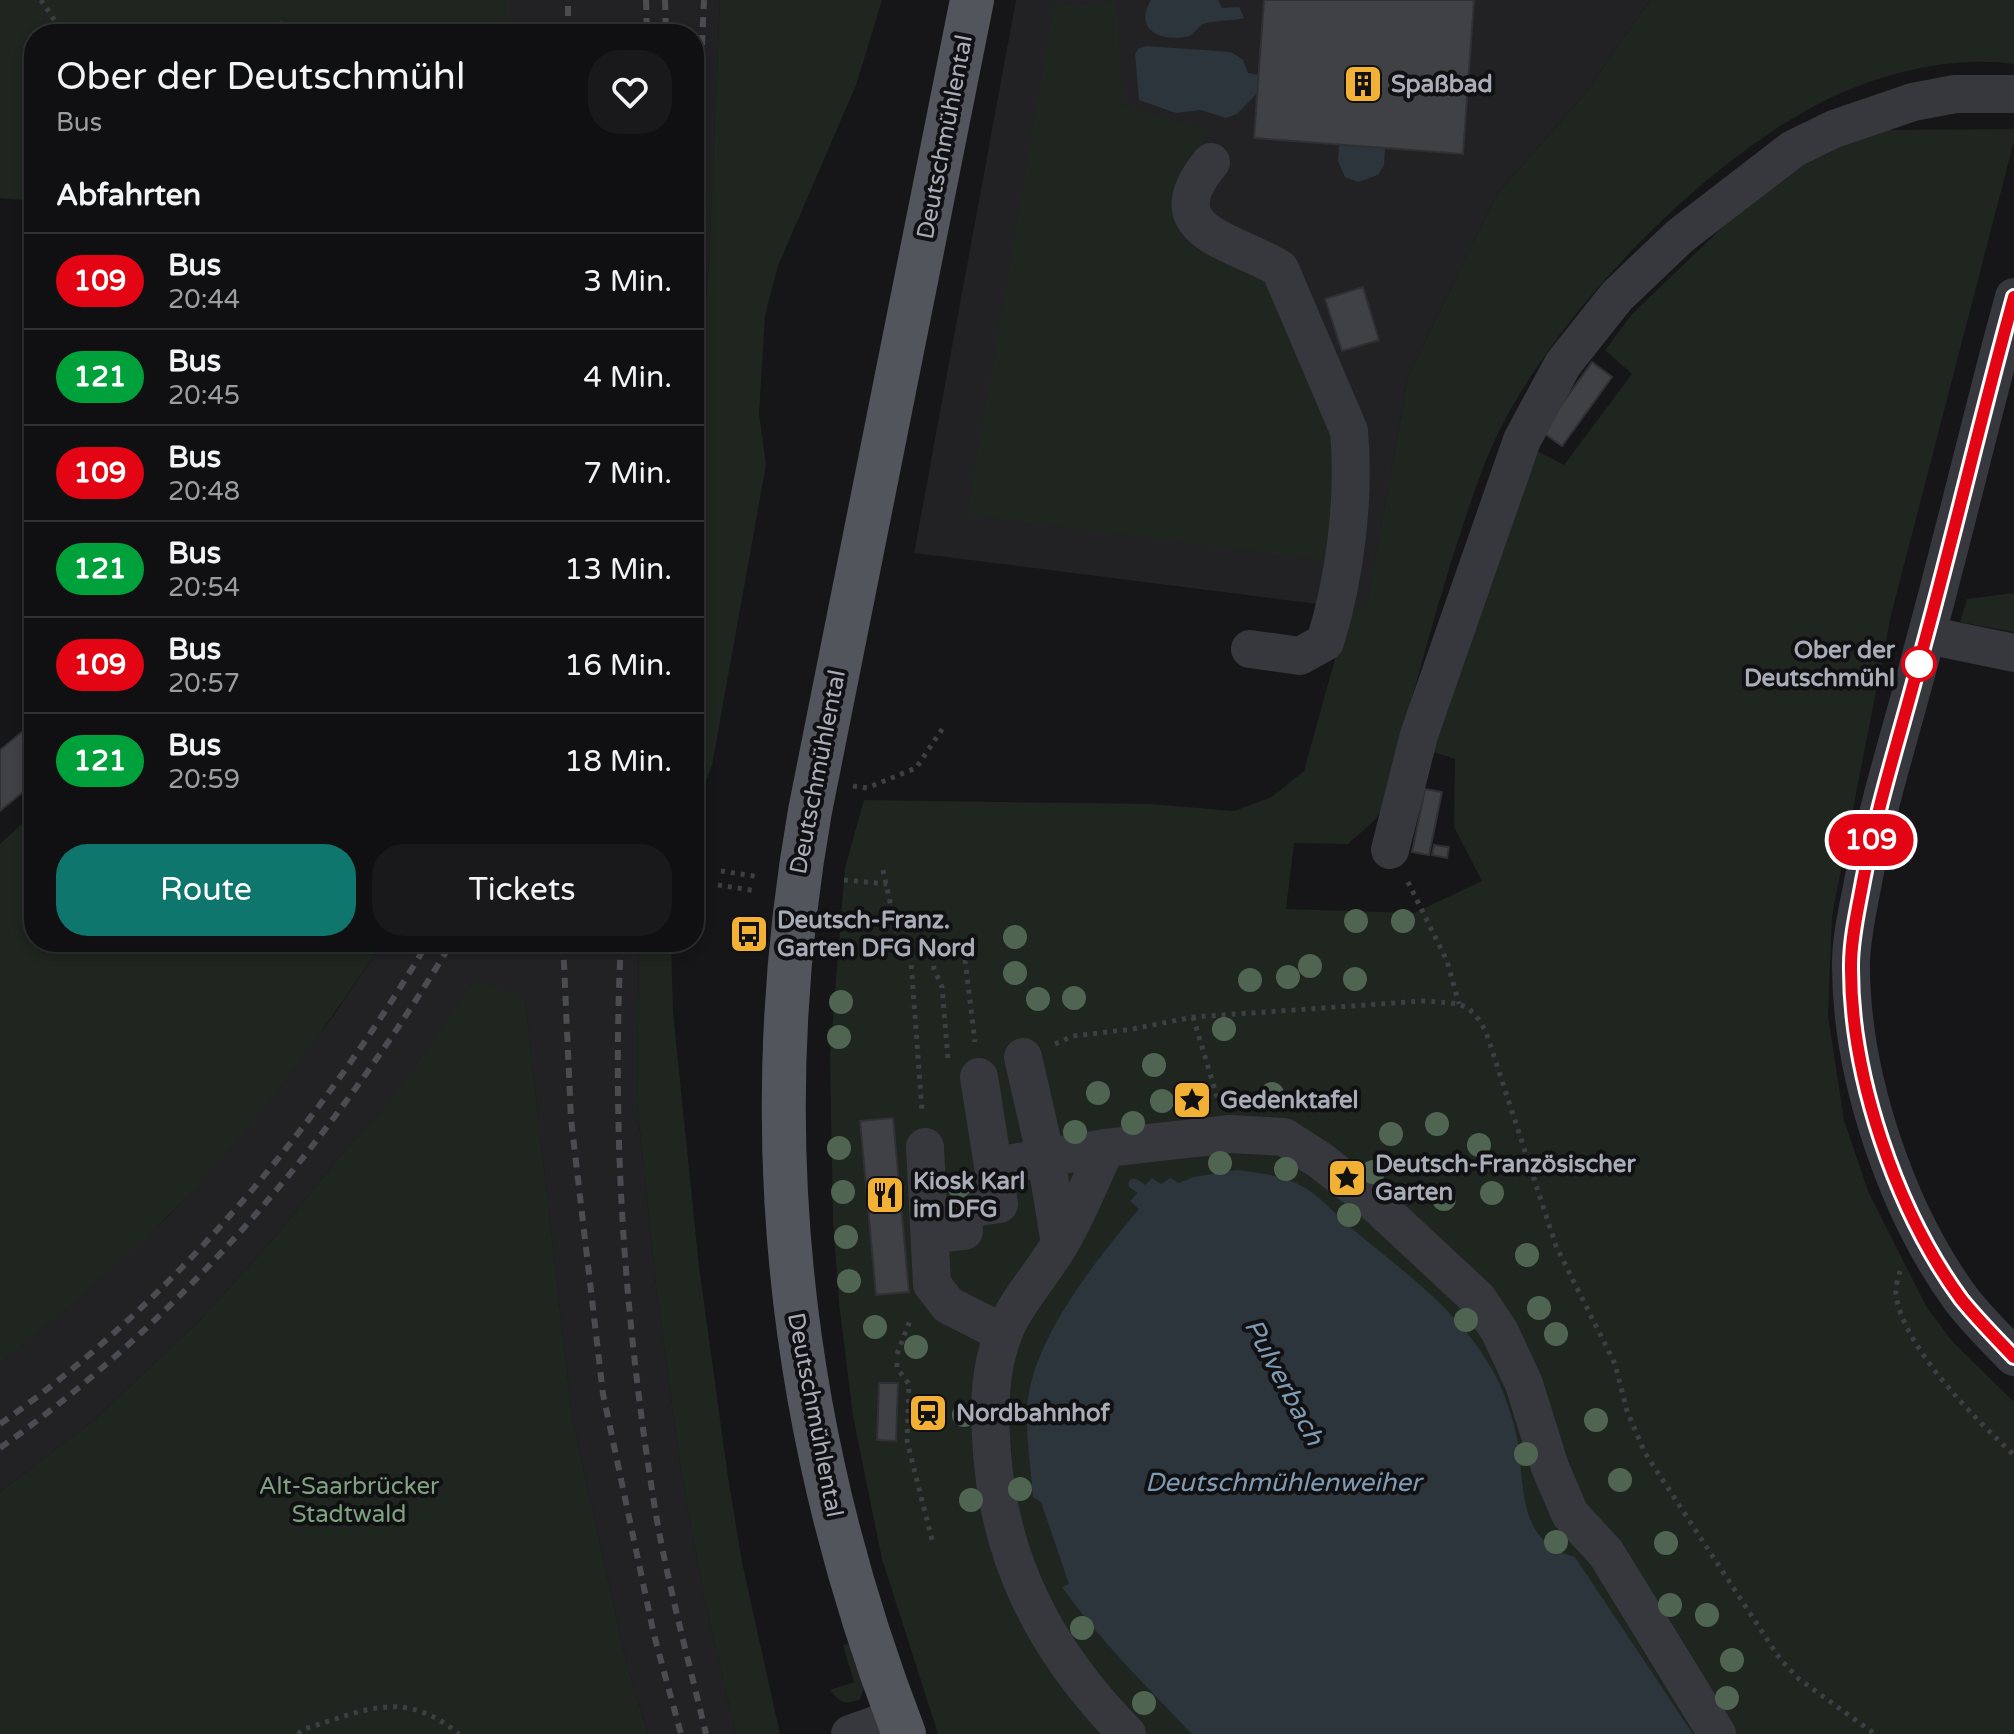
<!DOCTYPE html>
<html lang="de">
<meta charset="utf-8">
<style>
:root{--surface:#101012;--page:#19191b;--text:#f1f3f6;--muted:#9c9d9f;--line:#303032;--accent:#0f766e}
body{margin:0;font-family:"Varela Round",sans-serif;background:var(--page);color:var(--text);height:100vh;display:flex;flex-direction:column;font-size:30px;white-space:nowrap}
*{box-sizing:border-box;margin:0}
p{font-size:26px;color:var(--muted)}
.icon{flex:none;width:44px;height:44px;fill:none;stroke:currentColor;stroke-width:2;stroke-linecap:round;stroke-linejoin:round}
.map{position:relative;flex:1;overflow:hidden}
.details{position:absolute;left:24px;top:24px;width:680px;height:928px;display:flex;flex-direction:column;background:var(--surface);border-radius:32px;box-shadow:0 4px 12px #0003,0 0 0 2px var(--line)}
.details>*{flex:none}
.badge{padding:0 16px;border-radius:26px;font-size:28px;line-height:52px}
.map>.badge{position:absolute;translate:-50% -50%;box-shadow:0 0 0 4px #fff}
h2{padding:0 32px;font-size:30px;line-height:72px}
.round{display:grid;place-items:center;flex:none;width:84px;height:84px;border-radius:32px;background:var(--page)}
.summary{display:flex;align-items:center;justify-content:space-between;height:136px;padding:0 32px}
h1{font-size:38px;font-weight:600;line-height:60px}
.primary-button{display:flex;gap:16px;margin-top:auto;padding:16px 32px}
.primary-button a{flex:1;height:92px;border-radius:32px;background:var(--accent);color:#fff;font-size:32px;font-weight:600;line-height:92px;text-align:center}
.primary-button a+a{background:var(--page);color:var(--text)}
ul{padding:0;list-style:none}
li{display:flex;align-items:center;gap:24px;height:96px;padding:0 32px;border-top:2px solid var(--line)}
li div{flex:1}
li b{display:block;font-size:30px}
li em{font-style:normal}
li .badge{min-width:88px;font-weight:700;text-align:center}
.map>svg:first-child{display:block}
.built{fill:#222225}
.green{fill:#1e261f}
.water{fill:#2c353c}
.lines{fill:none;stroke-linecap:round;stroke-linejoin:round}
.stream{stroke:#2c353c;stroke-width:11}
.building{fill:#404145;stroke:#303034;stroke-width:2}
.path{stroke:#3d3f44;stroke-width:5;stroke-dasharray:4 6;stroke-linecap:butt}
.minor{stroke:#37383d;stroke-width:38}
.major{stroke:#53555c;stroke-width:44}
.rail{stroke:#4a4c52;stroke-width:6;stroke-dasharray:10 8;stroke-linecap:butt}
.tree{fill:#506452}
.line-casing{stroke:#fff;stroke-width:18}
.line{stroke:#e30513;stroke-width:12}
.stop-dot{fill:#fff;stroke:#e30513;stroke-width:4}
.labels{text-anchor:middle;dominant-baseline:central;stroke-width:8;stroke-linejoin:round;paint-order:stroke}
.poi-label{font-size:24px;font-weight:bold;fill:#a8adb8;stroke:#111113;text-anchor:start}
.street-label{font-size:24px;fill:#a8adb8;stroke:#111113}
.stop-label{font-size:24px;font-weight:bold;fill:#a8adb8;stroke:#111113;text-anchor:end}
.park-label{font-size:24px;fill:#7fa381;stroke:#111113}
.water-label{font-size:26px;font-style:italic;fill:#7f9bb3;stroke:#111113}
</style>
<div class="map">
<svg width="2014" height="1734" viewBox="0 0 2014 1734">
<rect width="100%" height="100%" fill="#161618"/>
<g class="built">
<polygon points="510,0 720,0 709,261 694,433 694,34 510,34"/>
<polygon points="1016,0 1650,0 1584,95 1497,194 1408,377 1366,610 914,553"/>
<polygon points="383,942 639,942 637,1103 657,1294 681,1471 704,1598 736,1734 648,1734 627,1665 572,1416 525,1000 475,981 392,1100 339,1157 282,1229 200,1320 94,1420 0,1492 0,1364 170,1215 246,1128 334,1015"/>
</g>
<g class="green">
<polygon points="0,0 510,0 510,34 34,34 34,201 0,198"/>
<polygon points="720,0 882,0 856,85 778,266 765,315 759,414 766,465 712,765 694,814 694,433 709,261"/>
<path d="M1650,0h364v64c-63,-9 -132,9 -188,36 -129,64 -295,236 -344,371 -29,78 -51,158 -73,238 -7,23 -19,87 -30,105 -7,11 -21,20 -31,30l-54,-1 -8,66 128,4 68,-32 -28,-54 1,-68 -27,-9 109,-299 27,14 68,-91 -27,-24 28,-37 93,-89 75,-58 75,-36 138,-1v12l-123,474 -59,301 -4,100 16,104 24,71 58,115 25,34 63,62v332h-1076l-56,-175 -29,-143 -14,-113 -6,-83 -3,-165 15,-187 19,-68 286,4 84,7 38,-14 32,-26 45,-163 17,1 42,-232 89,-183 87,-99z"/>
<polygon points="1117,1 1123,105 1212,131 1190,159 1183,180 1263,275 1334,437 1337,459 1327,561 967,515 1054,4 1081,6"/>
<polygon points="2014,593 2014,632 1960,622 1967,599"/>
<path d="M34,813v129h349c-64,95 -132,192 -214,273 -52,53 -112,101 -169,149v-520z"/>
<polygon points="639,942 671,942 673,1012 699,1267 728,1477 742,1562 780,1734 736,1734 704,1598 681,1471 657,1294 637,1103"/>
<polygon points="475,980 525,999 572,1416 627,1665 648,1734 0,1734 0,1492 94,1420 200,1320 282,1229 339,1157 392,1099"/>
<path d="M851,1643l13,46 -4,10c-15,7 -20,3 -30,-9l24,-8 -11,-37z"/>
</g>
<g class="water">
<path d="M1151,0h67l4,8 17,-1 5,11c-12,3 -26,2 -38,5 -9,2 -11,13 -20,14 -28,4 -52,-8 -35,-37z"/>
<polygon points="1146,46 1231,52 1243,60 1248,73 1259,75 1258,92 1237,114 1226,118 1201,110 1176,113 1139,100 1135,54 1138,49"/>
<polygon points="1339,145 1385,148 1384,165 1378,175 1358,182 1345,177 1338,161"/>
<path d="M1237,1170c22,3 45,5 65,16 17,9 32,27 47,40 52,44 112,85 145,147 11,20 22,53 25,76 5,46 2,94 56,108l118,177h-501c-45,-47 -92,-93 -130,-147l7,-3 -28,-82 -8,-5c-2,-28 -7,-58 -6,-86 2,-68 69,-151 112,-202l-9,-8 22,-23 9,6 9,-6 9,5 15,-6z"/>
</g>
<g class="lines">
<polyline class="stream" points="1134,1184 1151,1195"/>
</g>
<g class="building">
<polygon points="1264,0 1474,0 1463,154 1254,138"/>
<polygon points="281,22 298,34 272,34"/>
<polygon points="1363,287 1379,340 1342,351 1325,299"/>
<polygon points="1592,362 1612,377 1562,446 1542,432"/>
<polygon points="34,722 34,783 0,811 0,750"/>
<polygon points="1425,789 1442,792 1429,855 1412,852"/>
<polygon points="1434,845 1449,847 1447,858 1432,855"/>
<polygon points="893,1118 909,1292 876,1295 860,1121"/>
<polygon points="879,1383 898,1383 896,1441 877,1440"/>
</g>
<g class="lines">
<g class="path">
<polyline points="41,0 59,27"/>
<polyline points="853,786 867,788 916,768 945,725"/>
<polyline points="883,870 898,938 911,962 922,1111"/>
<polyline points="721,871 760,877"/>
<polyline points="844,880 887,884"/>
<polyline points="1408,882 1447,961 1459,1004"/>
<polyline points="718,885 757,891"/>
<polyline points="930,916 934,969 942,987 948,1059"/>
<polyline points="965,960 975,1042"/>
<polyline points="1193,1017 1218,1100"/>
<path d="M1055,1044l18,-8 60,-7 60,-12 230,-16c34,3 46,-2 63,31l70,214 59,118 12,47 18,42 135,206 19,20 76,55"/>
<path d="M1900,1271c-2,7 -5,17 -4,24 7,52 80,125 118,160"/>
<polyline points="897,1354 911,1318"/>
<polyline points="897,1363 897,1368 909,1384 907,1441 932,1540"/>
<path d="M298,1734l6,-5c62,-19 99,-41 155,5"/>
</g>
<g class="minor">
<path d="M1211,162c-59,71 24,78 69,107l69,162c6,66 -4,148 -24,211l-25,14 -50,-7"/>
<path d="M2014,297c-32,117 -59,234 -91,351 -20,78 -45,154 -60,234 -5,27 -12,55 -12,83 0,110 45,245 110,334 16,21 35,39 53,58"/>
<polyline points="1927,635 2014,653"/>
<polyline points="1390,850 1419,735 1522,440 1563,364 1617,296 1680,236 1793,149 1834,129 1913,102 1955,94 2014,94"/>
<polyline points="1023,1057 1046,1158 1060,1244"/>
<polyline points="925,1147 932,1284 948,1305 1003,1333"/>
<path d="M1106,1148c-16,33 -29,69 -48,99 -16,27 -45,59 -55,88 -13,33 -14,68 -12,102 5,119 53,213 136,297"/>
<polyline points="994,1166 1106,1148 1230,1134 1284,1137 1321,1161 1376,1204 1478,1299 1500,1332 1524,1384 1550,1467 1570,1514 1606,1553 1717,1734"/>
<polyline points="930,1235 964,1231 961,1210 999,1204 979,1077"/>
<polyline points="850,1734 897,1717"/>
</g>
<path class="major" d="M904,1734c-116,-300 -150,-606 -94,-923l162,-811"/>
<g class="rail">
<polyline points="646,0 647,34"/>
<polyline points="665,0 666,34"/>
<polyline points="568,34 568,0"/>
<polyline points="694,225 704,0"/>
<polyline points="563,942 571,1119 603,1394 654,1635 681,1734"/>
<path d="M621,942c-10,192 4,384 35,573 13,74 33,147 50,219"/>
<path d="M0,1424c174,-122 320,-300 428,-482"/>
<path d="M0,1448c186,-132 335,-311 452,-506"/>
</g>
</g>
<g class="tree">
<circle cx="1356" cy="921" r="12"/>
<circle cx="1403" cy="921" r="12"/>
<circle cx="1015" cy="937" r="12"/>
<circle cx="1310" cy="966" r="12"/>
<circle cx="1015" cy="973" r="12"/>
<circle cx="1288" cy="977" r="12"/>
<circle cx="1355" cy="979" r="12"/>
<circle cx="1250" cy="980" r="12"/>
<circle cx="1074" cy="998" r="12"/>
<circle cx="1038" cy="999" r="12"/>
<circle cx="841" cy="1002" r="12"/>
<circle cx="1224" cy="1029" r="12"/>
<circle cx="839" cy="1037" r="12"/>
<circle cx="1154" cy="1065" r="12"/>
<circle cx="1098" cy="1093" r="12"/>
<circle cx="1191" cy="1094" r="12"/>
<circle cx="1272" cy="1094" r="12"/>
<circle cx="1162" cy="1101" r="12"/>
<circle cx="1133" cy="1123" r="12"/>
<circle cx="1437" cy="1124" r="12"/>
<circle cx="1075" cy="1132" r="12"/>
<circle cx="1391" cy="1134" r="12"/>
<circle cx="1479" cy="1145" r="12"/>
<circle cx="839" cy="1148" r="12"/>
<circle cx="1220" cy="1163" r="12"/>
<circle cx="1286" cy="1169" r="12"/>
<circle cx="1373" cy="1172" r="12"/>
<circle cx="959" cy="1186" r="12"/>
<circle cx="843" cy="1192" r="12"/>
<circle cx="1492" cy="1193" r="12"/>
<circle cx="1444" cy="1199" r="12"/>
<circle cx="1349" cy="1215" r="12"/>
<circle cx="846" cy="1237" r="12"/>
<circle cx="1527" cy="1255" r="12"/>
<circle cx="849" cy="1281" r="12"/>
<circle cx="1539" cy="1308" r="12"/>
<circle cx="1466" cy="1320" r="12"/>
<circle cx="875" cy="1327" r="12"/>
<circle cx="1556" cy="1334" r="12"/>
<circle cx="916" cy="1347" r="12"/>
<circle cx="964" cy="1415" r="12"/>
<circle cx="1596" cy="1420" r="12"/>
<circle cx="1526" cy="1454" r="12"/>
<circle cx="1620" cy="1480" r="12"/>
<circle cx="1020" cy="1489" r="12"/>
<circle cx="971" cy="1500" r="12"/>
<circle cx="1556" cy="1542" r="12"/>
<circle cx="1666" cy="1543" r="12"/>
<circle cx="1670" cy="1605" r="12"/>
<circle cx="1707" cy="1615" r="12"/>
<circle cx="1082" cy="1628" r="12"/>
<circle cx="1732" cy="1660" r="12"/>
<circle cx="1727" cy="1698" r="12"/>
<circle cx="1144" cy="1703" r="12"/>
</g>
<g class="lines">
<defs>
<path id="line" d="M2014,297c-32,116 -59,234 -91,351 -20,78 -45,154 -60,233 -5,28 -12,56 -12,84 -1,110 45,245 110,334 16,20 35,39 53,58"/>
</defs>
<use href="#line" class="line-casing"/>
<use href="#line" class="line"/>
</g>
<defs>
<symbol id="building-square" viewBox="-11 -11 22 22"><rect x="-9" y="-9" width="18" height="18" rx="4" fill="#f2b134" stroke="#111113"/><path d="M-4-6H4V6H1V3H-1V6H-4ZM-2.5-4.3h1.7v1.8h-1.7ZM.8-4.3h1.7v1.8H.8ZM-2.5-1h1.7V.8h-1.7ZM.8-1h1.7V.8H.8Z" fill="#111"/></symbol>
<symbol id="bus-square" viewBox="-11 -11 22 22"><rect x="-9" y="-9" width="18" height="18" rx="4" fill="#f2b134" stroke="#111113"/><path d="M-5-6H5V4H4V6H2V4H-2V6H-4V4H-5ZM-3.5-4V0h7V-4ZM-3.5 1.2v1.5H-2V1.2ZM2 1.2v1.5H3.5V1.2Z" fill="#111"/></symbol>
<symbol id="sight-square" viewBox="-11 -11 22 22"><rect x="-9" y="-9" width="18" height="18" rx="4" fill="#f2b134" stroke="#111113"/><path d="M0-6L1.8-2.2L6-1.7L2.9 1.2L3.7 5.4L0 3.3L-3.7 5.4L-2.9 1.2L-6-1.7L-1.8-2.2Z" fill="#111"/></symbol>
<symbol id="restaurant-square" viewBox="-11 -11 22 22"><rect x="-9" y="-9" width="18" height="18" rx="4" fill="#f2b134" stroke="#111113"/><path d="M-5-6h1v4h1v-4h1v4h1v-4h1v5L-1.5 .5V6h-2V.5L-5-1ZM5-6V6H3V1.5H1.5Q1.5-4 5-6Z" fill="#111"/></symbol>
<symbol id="station-square" viewBox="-11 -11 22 22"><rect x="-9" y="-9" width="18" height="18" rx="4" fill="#f2b134" stroke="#111113"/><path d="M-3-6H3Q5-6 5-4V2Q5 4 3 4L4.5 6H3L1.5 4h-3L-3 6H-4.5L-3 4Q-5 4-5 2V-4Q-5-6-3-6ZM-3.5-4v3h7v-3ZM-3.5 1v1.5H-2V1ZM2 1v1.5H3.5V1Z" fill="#111"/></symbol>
</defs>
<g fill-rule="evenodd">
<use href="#building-square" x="1341" y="62" width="44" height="44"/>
<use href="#bus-square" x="727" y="912" width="44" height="44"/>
<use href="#sight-square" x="1170" y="1078" width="44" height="44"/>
<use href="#sight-square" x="1325" y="1156" width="44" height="44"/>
<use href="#restaurant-square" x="863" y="1173" width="44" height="44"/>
<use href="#station-square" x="906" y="1391" width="44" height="44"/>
</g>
<circle class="stop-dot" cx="1919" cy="664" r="16"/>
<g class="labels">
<g class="poi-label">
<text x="1391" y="84">Spaßbad</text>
<text x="777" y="920">Deutsch-Franz.<tspan x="777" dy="28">Garten DFG Nord</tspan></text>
<text x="1220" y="1100">Gedenktafel</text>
<text x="1375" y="1164">Deutsch-Französischer<tspan x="1375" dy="28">Garten</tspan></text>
<text x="913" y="1181">Kiosk Karl<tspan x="913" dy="28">im DFG</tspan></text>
<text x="956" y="1413">Nordbahnhof</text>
</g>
<g class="street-label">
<text transform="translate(945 137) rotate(-79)">Deutschmühlental</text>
<text transform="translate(818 772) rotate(-79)">Deutschmühlental</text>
<text transform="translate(815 1415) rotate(79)">Deutschmühlental</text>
</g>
<g class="stop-label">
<text x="1895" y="650">Ober der<tspan x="1895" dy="28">Deutschmühl</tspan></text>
</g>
<g class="park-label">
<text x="349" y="1486">Alt-Saarbrücker<tspan x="349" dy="28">Stadtwald</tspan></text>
</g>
<g class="water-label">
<text transform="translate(1284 1382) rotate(62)">Pulverbach</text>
<text x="1283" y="1482">Deutschmühlenweiher</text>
</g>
</g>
</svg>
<b class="badge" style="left:1871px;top:840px;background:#e30513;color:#fff">109</b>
<section class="details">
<div class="summary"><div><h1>Ober der Deutschmühl</h1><p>Bus</p></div><a class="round"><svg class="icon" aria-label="heart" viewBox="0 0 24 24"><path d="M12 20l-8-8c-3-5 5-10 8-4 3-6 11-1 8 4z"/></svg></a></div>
<h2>Abfahrten</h2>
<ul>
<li><span class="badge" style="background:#e30513;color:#fff">109</span><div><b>Bus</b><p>20:44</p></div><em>3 Min.</em></li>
<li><span class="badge" style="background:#00a13a;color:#fff">121</span><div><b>Bus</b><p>20:45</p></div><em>4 Min.</em></li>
<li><span class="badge" style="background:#e30513;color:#fff">109</span><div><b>Bus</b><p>20:48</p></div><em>7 Min.</em></li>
<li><span class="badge" style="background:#00a13a;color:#fff">121</span><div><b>Bus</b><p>20:54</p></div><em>13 Min.</em></li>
<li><span class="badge" style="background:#e30513;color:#fff">109</span><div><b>Bus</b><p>20:57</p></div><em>16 Min.</em></li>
<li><span class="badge" style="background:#00a13a;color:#fff">121</span><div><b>Bus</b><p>20:59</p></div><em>18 Min.</em></li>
</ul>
<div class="primary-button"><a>Route</a><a>Tickets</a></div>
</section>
</div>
